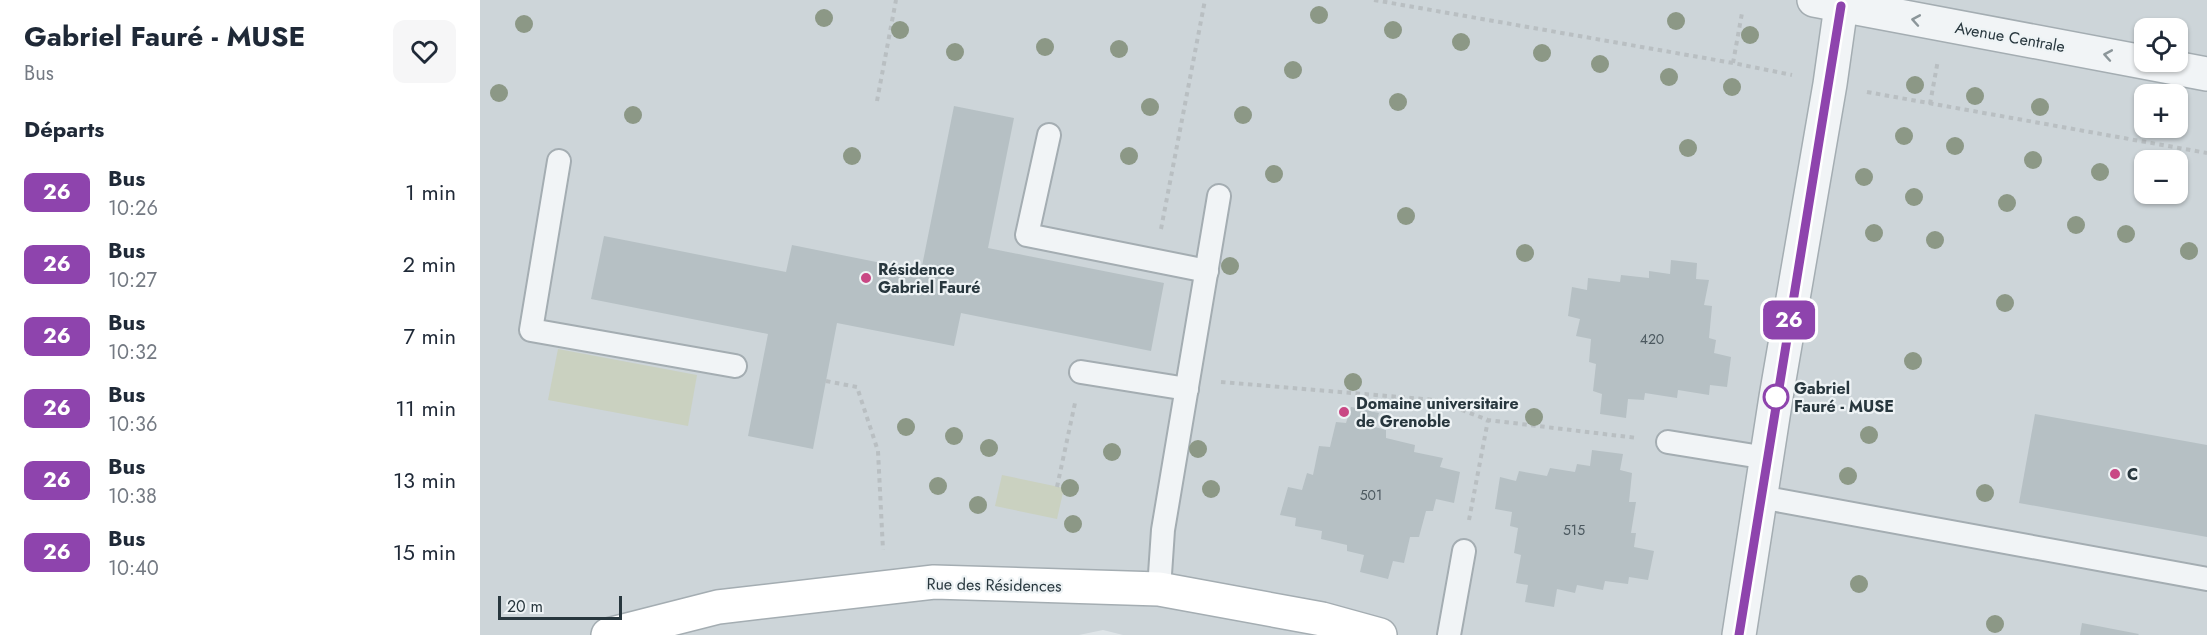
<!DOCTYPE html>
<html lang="fr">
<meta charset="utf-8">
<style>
:root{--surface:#fff;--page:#f6f6f7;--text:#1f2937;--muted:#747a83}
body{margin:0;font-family:Jost,sans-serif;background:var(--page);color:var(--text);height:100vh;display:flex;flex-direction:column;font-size:22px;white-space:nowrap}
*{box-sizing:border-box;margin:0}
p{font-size:20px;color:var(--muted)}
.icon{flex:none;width:33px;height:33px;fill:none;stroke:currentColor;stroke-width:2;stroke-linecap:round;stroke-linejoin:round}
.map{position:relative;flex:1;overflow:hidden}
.details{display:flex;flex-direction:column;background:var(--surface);width:480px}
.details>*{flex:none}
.badge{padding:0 12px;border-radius:9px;font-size:21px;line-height:39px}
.tools{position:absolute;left:1654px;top:18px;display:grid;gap:12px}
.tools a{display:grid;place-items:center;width:54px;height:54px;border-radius:12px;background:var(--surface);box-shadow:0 2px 4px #0004;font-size:30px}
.scale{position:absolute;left:18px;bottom:15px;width:124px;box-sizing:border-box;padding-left:6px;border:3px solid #28373e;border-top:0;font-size:16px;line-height:21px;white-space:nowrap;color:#28373e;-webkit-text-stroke:4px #eef3f5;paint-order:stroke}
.map>.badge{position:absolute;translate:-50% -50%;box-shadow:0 0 0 3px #fff}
h2{padding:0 24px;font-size:22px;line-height:54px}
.round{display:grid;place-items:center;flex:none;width:63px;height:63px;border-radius:12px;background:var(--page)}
.overview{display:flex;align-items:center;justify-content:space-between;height:102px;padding:0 24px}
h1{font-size:28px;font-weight:700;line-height:45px}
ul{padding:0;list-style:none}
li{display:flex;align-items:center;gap:18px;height:72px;padding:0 24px}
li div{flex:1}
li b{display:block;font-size:22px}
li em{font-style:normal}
li .badge{min-width:66px;font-weight:700;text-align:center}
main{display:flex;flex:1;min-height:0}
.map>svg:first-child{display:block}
.built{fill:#cdd5d9;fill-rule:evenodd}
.pitch{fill:#cad1c0}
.building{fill:#b6c0c4}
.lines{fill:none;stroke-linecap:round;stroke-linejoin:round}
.lane-casing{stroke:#a4adb2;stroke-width:26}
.street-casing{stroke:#a4adb2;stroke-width:36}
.secondary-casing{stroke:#a4adb2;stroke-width:36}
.path{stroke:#b9bfc2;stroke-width:4;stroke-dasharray:4.5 4.5;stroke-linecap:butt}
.lane{stroke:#f1f4f6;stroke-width:22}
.street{stroke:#f1f4f6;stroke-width:33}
.secondary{stroke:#fff;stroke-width:33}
.tree{fill:#8c9886}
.oneway{stroke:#8c969a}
.line-casing{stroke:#fff;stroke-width:14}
.line{stroke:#8e44ad;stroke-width:9}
.poi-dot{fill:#c94784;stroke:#eef3f5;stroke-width:2}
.stop-dot{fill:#fff;stroke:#8e44ad;stroke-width:3}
.labels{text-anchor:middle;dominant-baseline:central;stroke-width:4.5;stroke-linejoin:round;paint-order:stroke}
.number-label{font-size:14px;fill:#4c5960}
.street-label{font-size:16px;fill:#28373e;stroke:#eef3f5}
.poi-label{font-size:16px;font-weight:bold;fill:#28373e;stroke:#eef3f5;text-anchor:start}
.stop-label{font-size:16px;font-weight:bold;fill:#28373e;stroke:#eef3f5;text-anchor:start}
</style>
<main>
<section class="details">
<div class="overview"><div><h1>Gabriel Fauré - MUSE</h1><p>Bus</p></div><a class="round"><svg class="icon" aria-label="heart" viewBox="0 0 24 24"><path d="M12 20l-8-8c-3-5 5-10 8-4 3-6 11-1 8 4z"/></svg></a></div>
<h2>Départs</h2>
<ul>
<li><span class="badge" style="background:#8e44ad;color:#fff">26</span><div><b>Bus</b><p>10:26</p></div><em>1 min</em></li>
<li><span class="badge" style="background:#8e44ad;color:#fff">26</span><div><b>Bus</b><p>10:27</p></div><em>2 min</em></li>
<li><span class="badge" style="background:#8e44ad;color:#fff">26</span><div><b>Bus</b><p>10:32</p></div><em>7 min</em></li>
<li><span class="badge" style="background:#8e44ad;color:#fff">26</span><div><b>Bus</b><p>10:36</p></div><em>11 min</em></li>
<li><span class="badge" style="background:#8e44ad;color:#fff">26</span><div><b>Bus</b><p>10:38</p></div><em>13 min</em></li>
<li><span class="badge" style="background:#8e44ad;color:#fff">26</span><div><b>Bus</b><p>10:40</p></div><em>15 min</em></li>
</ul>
</section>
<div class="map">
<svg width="1727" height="635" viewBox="0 0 1727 635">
<rect width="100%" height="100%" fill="#dfe5e8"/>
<path class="built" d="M0,0h1727v635h-1084l-20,-5 -24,5h-599zM1665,28h33v34h-33zM1665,94h33v34h-33zM1665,160h33v34h-33z"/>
<g class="pitch">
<polygon points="78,349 217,375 208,426 68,400"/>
<polygon points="522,475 584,488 577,519 515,506"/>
</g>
<g class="building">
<polygon points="474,106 534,118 508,248 684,283 671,351 481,313 474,346 357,323 333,449 268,436 288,334 111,299 124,236 306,272 312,245 441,271"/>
<polygon points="1191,260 1217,263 1216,279 1229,280 1224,305 1232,306 1229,338 1236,340 1234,353 1251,357 1247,387 1230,385 1229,395 1198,390 1197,398 1165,393 1164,400 1148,399 1146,418 1120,414 1122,394 1113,391 1116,364 1109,362 1111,339 1096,336 1100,319 1088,316 1092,287 1107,290 1108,278 1140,282 1141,275 1169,278 1169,271 1190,274"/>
<polygon points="871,407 899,413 895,427 906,430 906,438 935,445 934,452 963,458 960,467 980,472 974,503 956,499 953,511 946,511 939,537 930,537 924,563 913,561 908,579 880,572 884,555 867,551 867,545 841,539 842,531 815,526 816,518 800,515 808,487 822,490 827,473 833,475 839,446 850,447 856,422 866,423"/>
<polygon points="1555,414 1727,445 1727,537 1539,503"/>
<polygon points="1112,450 1143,454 1140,470 1152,473 1149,502 1156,502 1151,533 1156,533 1154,547 1174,551 1168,580 1149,577 1148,584 1125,581 1123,590 1097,585 1095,593 1077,589 1074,607 1045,602 1048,585 1036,583 1041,555 1034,553 1038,528 1030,526 1032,512 1015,509 1020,477 1036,481 1039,471 1067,476 1070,468 1095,472 1097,464 1110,466"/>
<polygon points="1602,623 1659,634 1658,635 1600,635"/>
</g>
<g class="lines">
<defs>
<g id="lane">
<polyline points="569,135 547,235 727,271"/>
<polyline points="79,161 51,330 255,366"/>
<polyline points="601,372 707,389"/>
<polyline points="1188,442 1287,458"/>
<polyline points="1280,497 1727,579"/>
<polyline points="679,589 683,530 739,196"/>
<polyline points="969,635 984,551"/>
</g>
<g id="street">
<polyline points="1334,0 1727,74"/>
<polyline points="1259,635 1296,397 1350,84 1361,6"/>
</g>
<polyline id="secondary" points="128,635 238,607 454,582 679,589 842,619 900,635"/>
</defs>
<use href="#lane" class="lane-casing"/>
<use href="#street" class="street-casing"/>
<use href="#secondary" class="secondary-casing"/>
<g class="path">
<polyline points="894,0 1253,63 1312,75"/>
<polyline points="1253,63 1262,13"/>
<polyline points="1387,92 1727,153"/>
<polyline points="397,101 416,0"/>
<polyline points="1450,104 1458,60"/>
<polyline points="681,229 725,0"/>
<polyline points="346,381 377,387 398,451 403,550"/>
<polyline points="741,382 956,400 1008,420 1157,438"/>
<polyline points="577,487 595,403"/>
<polyline points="989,520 1008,420"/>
</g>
<use href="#lane" class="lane"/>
<use href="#street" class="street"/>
<use href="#secondary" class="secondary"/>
</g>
<g class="tree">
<circle cx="839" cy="15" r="9"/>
<circle cx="344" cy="18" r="9"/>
<circle cx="1196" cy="21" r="9"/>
<circle cx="44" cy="24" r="9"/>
<circle cx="420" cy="30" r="9"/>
<circle cx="913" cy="30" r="9"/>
<circle cx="1270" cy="35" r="9"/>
<circle cx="981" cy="42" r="9"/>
<circle cx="565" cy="47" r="9"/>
<circle cx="639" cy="49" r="9"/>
<circle cx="475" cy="52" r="9"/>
<circle cx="1062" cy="53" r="9"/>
<circle cx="1120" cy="64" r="9"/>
<circle cx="813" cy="70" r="9"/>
<circle cx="1189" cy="77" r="9"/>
<circle cx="1435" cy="85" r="9"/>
<circle cx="1252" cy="87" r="9"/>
<circle cx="19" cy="93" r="9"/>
<circle cx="1495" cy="96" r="9"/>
<circle cx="918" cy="102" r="9"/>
<circle cx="670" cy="107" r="9"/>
<circle cx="1560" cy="107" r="9"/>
<circle cx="153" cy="115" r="9"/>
<circle cx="763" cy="115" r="9"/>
<circle cx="1424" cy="136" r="9"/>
<circle cx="1475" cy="146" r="9"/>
<circle cx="1208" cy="148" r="9"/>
<circle cx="372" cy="156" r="9"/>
<circle cx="649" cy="156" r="9"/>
<circle cx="1553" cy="160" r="9"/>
<circle cx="1620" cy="172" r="9"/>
<circle cx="794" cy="174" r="9"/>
<circle cx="1384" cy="177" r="9"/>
<circle cx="1434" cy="197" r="9"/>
<circle cx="1527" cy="203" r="9"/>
<circle cx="926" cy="216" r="9"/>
<circle cx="1596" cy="225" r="9"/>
<circle cx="1394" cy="233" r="9"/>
<circle cx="1646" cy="234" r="9"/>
<circle cx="1455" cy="240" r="9"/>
<circle cx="1709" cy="251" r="9"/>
<circle cx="1045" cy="253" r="9"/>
<circle cx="750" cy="266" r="9"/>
<circle cx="1525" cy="303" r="9"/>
<circle cx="1433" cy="361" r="9"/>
<circle cx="873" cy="382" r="9"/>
<circle cx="1054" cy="417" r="9"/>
<circle cx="426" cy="427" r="9"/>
<circle cx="1389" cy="435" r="9"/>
<circle cx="474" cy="436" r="9"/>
<circle cx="509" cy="448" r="9"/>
<circle cx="718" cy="449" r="9"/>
<circle cx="632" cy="452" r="9"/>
<circle cx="1368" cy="476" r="9"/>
<circle cx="458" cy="486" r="9"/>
<circle cx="590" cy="488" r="9"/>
<circle cx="731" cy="489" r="9"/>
<circle cx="1505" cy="493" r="9"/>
<circle cx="498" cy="505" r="9"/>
<circle cx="593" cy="524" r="9"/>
<circle cx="1379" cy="584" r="9"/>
<circle cx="1515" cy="624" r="9"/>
</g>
<defs><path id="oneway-chevron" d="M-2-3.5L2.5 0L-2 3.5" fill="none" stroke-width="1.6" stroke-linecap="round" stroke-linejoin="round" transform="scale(1.5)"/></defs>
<g class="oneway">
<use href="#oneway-chevron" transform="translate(1436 20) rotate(-170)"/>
<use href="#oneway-chevron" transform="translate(1628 55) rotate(-170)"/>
</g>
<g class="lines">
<defs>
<polyline id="line" points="1259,635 1361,6"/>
</defs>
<use href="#line" class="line-casing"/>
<use href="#line" class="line"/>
</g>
<g class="poi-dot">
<circle cx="386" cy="278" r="6"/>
<circle cx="864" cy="412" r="6"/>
<circle cx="1635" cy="474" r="6"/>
</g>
<circle class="stop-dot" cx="1296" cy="397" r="12"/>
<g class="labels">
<g class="number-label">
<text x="1172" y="339">420</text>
<text x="891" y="495">501</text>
<text x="1094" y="530">515</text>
</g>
<g class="street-label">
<text transform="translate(1530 37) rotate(10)">Avenue Centrale</text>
<text transform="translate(514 585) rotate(1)">Rue des Résidences</text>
</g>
<g class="poi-label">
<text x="398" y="269">Résidence<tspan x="398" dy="18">Gabriel Fauré</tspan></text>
<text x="876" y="403">Domaine universitaire<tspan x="876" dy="18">de Grenoble</tspan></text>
<text x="1647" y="474">C</text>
</g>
<g class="stop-label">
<text x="1314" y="388">Gabriel<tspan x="1314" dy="18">Fauré - MUSE</tspan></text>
</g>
</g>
</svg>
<div class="tools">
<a><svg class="icon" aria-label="locate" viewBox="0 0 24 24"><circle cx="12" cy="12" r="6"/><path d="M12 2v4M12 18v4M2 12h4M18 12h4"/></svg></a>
<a>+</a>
<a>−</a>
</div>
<div class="scale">20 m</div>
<b class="badge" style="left:1309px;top:320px;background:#8e44ad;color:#fff">26</b>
</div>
</main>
